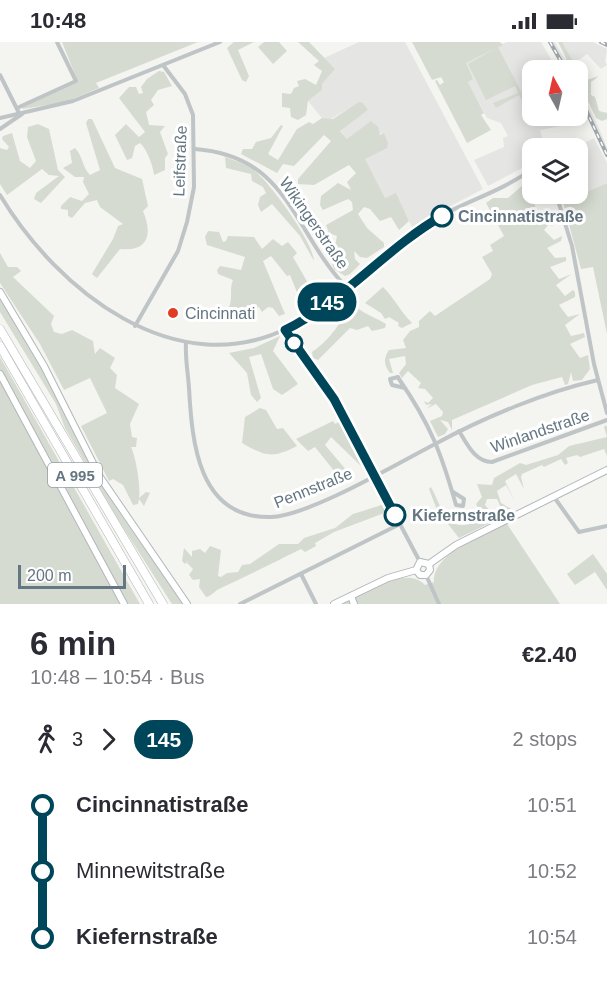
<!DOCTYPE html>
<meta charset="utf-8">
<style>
:root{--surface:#fff;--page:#f7f7f7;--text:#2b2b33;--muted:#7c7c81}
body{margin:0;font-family:Arial,sans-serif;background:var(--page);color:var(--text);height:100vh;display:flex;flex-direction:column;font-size:22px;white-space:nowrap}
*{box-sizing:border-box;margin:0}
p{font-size:20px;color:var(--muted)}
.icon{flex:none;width:33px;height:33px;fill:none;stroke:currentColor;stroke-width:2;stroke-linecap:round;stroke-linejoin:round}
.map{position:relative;height:562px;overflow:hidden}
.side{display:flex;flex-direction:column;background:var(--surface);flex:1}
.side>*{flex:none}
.badge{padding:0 12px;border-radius:20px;font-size:21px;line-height:39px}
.needle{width:39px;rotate:352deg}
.tools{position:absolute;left:522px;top:18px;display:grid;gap:12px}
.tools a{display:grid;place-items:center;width:66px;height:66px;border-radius:12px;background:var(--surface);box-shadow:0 3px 15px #0003;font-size:30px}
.scale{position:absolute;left:18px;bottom:15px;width:108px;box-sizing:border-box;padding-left:6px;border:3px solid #637681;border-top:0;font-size:16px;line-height:21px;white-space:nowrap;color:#637681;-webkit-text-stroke:4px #fff;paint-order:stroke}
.map>.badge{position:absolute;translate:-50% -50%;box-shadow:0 0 0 3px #fff}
.legs{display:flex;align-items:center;gap:9px;height:66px;padding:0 30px;font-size:20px}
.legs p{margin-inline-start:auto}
.head{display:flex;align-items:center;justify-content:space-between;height:102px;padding:0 30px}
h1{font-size:33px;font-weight:700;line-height:45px}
ul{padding:0 30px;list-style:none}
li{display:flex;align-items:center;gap:21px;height:66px;font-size:22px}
li i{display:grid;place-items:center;width:9px;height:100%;margin:0 8px;background:currentColor}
li i::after{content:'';width:15px;height:15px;margin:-8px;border:4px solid;border-radius:50%;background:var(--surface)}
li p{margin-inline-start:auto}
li:first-child i{background:linear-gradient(#0000 50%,currentColor 0)}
li:last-child i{background:linear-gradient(currentColor 50%,#0000 0)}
.status{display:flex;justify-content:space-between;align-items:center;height:42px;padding:0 30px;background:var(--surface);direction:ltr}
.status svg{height:16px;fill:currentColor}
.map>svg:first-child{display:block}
.built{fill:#e5e5e4}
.green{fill:#d6dbd1}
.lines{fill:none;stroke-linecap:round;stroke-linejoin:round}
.secondary-casing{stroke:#b1b7bb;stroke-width:8}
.highway-casing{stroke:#b2b6b8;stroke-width:9}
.street{stroke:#bfc4c6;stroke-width:4}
.secondary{stroke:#fff;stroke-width:6}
.highway{stroke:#fff;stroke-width:8}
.rail-casing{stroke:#a0a7ab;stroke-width:4}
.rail{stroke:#fff;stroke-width:1.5;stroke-dasharray:4.5;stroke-linecap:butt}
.line-1-casing{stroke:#fff;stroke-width:14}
.line-1{stroke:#00465a;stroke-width:9}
.stop-1-dot{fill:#fff;stroke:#00465a;stroke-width:3}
.poi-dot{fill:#e23d22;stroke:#fff;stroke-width:2}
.labels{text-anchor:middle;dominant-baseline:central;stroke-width:6;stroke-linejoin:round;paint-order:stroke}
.shield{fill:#fff;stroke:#929fa7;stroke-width:1.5}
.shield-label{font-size:15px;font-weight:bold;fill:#637681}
.street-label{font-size:16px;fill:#637681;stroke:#fff}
.stop-label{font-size:16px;font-weight:bold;fill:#637681;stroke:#fff;text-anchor:start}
.poi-label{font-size:16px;fill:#637681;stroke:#fff;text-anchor:start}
</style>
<div class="status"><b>10:48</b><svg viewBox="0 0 49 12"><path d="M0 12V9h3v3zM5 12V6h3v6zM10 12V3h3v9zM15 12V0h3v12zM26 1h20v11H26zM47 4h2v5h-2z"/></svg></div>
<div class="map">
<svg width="607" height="562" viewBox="0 0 607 562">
<rect width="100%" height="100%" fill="#f4f4f0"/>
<g class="built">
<polygon points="359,0 405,0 483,147 439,170 413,187 396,152 385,156 364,117 384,91 347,97 340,88 368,68 346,68 329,78 322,76 308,59 322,48 322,42 335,27 324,16"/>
<polygon points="507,0 541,0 557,28 532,28 532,74 578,72 582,80 540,88 545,106 532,106 532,113 522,115 524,125 488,144 474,118 504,105 503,96 508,94 501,81 487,76 468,40 465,21"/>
<polygon points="549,0 555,0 567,21 561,0 593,0 607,7 605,20 607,23 601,27 587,12 569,25 570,28 564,28"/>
<polygon points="578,42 599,86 607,106 607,116 578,55"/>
<polygon points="594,96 607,121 607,141 563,160 560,152 578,152 578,106 575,106"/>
</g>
<g class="green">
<polygon points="62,0 198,0 96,41 99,46 65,60 23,67 22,65 78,40"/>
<polygon points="234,0 254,0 238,8 249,34 246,40 242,38 227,6"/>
<polygon points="264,0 279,0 287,9 273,22 258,5"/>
<polygon points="298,0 309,0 335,27 322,42 322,48 308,59 306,73 298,78 291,75 290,66 282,65 282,51 291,52 294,46 299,44 297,39 305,37 316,43 322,29 314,23 319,19"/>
<polygon points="412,0 500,0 503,3 498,5 528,63 525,64 519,53 496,66 493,61 518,51 515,44 486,58 468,22 496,6 466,21 473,37 468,40 484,71 481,73 491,88 467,101 435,39 437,38 440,43 444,40 441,35 432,38"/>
<polygon points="558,0 562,0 582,36 586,38 599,34 591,40 591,53 595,55 599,69 607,71 607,77 602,79 596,76 578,39 578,28 572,28"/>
<path d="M159,29l5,1 8,14 -14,4 -7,10 3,5 -8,7 3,13 16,1 -5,6 8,22 -3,4v12l-11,5c-1,-9 -7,-26 -14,-32l-5,3 -3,12 -5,2 -12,-25 11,-11 13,13 6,-5 -26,-34 10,-11h7l3,7 4,-1 -2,-6 6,-8z"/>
<polygon points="359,60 363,61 368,68 340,89 347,97 371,79 378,85 380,93 384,91 388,101 387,106 365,117 385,156 396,151 409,179 399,188 391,175 380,179 370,167 364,165 358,172 367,186 384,201 384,205 367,216 360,215 354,209 355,217 360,222 350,232 345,234 334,227 331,219 337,210 334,208 337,194 329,191 326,183 353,168 352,160 348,157 323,168 320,163 321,154 338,141 351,148 347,140 356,131 349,123 314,143 298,142 298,137 331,99 324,93 294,124 283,122 277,131 241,112 243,107 252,107 256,100 271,96 281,83 283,84 268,112 278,118 297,87 309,80 313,82 322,76 333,77"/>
<path d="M88,77h4l23,49 27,11 6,27 -5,5c10,24 5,41 -23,38l-23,29 -5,-4 21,-35 5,-13 5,-2 -23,-17 -3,-7 -12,3 -13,15 -4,-2v-6l-7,-1v-3l9,-9 12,4 7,-7 -6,-12 1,-5h-9l-12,-9 9,-5 -2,-12 5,-3c8,8 7,19 15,27l10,-5 -14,-47z"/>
<polygon points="38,82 49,87 58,128 65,135 41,161 34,157 36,151 59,134 49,133 42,127 7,153 0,142 0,106 7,108 9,105 2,97 3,94 12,91 20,119 30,126 36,119 27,95 28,85"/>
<path d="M225,115c11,4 22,7 30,14 16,13 58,71 59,90l-14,-25 -28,-32 -11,8 -3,-7 2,-8 6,-4 -3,-6 -11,-6 -1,-7 -25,-6z"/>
<path d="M532,135v11l-4,3c9,10 6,22 14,33l17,-10 1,5 -8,7 -3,-2 -5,6 10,10 8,-4 -1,5 -14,7 8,10 11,-1v4l-16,6 9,12 13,-5 -16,11 9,11 8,-6 2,2v5l-16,8 9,12 12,-3 -15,11 6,11 13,-3 1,4 -15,7 10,14 8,-3 2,14 -8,11 -9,1 -2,-9 -3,12 -3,1 -3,-8 -30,8 -80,35v10l-4,-8 -8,-2 8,9 -3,5 -7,3 -8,-16 12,-5 1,-4 -7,-8 -10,5 6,-5 -6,1 -2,-4 4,2 5,-5 -8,-9 -7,-1 3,-5 -13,-12 -6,7 -3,-5 7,-9 -1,-8 -16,3 4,14h-3c-6,-8 -7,-14 -1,-23l17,-2 -3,-8 7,-9 9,-4v-6l11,-10 5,5 55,-37 2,-5 -10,-17 11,-6 -3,-6 14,-9 -18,-33 7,-5h15z"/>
<polygon points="607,141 607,292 593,225 581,227 563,160"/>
<path d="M208,189l11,1 4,10 3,-1 2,-5 26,1 8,12 11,-10 9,7 6,-4 9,11 -4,4 27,47 -4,-1 -11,9 -15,-37 -3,1 -16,-20 -8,5 22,53 -6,2 -6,-8 -5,-1 -6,5 -3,-5 -26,9 -4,-9c4,-9 0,-18 4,-27l-15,-6 -1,-4 3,-4 21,4 4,-13 -38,-12 -2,-8z"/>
<path d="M0,211l8,14h9l4,4 -8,6 41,39 -3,8 3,8 8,2 10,-4 21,11 2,13 5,-6 15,10 -5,10 7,7 -2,13 24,16 -9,20 2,13 5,1 -1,9h-5c5,10 10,41 8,51l7,-6 4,1 -6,13 -5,-7 -1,5 -5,1 -10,-20 -10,-6 -4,2 -28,-55 26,-13 -17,-35 -26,12 -24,-46 -40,-61z"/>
<path d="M383,245c12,12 17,24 29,36l-10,5 -4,-2 1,-3 -10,-6 -4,2 -4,-6 -16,-10z"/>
<path d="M341,254c8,5 14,11 22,16 7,4 15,7 23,12l-1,4 -13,3 -4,-5 -11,4 -7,-2 -32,32 -5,-2 -1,-6c13,-9 26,-23 32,-38l-6,-14z"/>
<polygon points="0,257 38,318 119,470 183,562 172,562 117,476 65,386 56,362 0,270"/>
<polygon points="280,294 273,309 298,342 282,353 273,347 261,312 249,315 261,356 257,360 251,353 247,331 229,311 254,306"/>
<polygon points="0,315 140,562 128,562 0,327"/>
<polygon points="0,337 121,562 0,562"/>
<path d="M260,366l6,2 11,19 6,-1 14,18c-25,13 -32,10 -55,-3l3,-26z"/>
<polygon points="333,379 335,382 339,380 361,424 331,395 325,403 353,436 343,440 315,405 308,409 296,397"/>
<path d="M606,383l1,2v29l-3,-7 -24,8 -3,-2 -11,3 2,5 -3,2 -4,-6 -17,8 -2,-2 -20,9 -1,3 3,12 -8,-15 -11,7 9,19 -8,-15 -9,6 4,12 12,7 -9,5 -7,-16h-10l-2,6 10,11 -1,5 -35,17 -22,-28 -8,-21 2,-2c10,17 13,44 39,37 6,-2 9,-2 13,-7l-7,-13 6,-7 -5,-13 15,1 2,-7 26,-15 6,2 32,-10 11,-9 38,-9 -3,-10z"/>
<path d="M385,462l2,8 -53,20 -19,11 1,3 -11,6 -4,-3c-27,13 -53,27 -80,39 -6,2 -9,8 -15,9l-7,-10 1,-8 -7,1 -4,-5 4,-6 -6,-6 2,-2 -4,3 -3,-3 2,-13 8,9v-6l8,-2 5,4 5,-7 11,4 -3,26 3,1 6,-4 11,-1 4,-7 8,-1 29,-20h19l6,-6 31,-10 18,-14z"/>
<path d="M507,482l53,80h-217c20,-10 63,-40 82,-19l9,-3c-1,-30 50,-46 73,-58z"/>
<polygon points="593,512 607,532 607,548 595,530 575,543 567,532"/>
</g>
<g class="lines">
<defs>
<g id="secondary">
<polyline points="0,250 44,324 100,435 187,562"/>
<polyline points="0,332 124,562"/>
<polyline points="416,528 420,520 429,522 456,503 607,428"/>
<polyline points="416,528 420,533 426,533 430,528 429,522"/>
<polyline points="351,554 354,562"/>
<polyline points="334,562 388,536 416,528"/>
</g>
<g id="highway">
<polyline points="0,287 163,562"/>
<polyline points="0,304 149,562"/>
</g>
</defs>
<use href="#secondary" class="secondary-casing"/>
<use href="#highway" class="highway-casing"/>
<g class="street">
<polyline points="0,33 20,73"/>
<polyline points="17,66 76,39 57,0"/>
<polyline points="0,76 73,59 220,0"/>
<polyline points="0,87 22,72"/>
<path d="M195,107c94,7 97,81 151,138"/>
<polyline points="556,152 572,204 594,322 607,371"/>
<path d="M0,153c57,95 175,190 290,132 48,-24 86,-68 130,-99 35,-24 79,-34 112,-59"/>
<polyline points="135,284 178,209 187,180 194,145 193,73 185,52 163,23"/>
<polyline points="285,288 342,372 420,520"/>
<path d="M186,301c-1,14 2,30 3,45 3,54 9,131 82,129 38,-1 129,-55 166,-74 48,-26 108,-51 161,-63"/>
<path d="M405,346l-13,-3 -2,-6 8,-2 1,2c31,45 42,73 57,126l7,1 1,-7 -11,-7"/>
<path d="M459,389c8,13 16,31 33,31l115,-42"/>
<polyline points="554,455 579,490 607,484"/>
<polyline points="301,532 316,562"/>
<polyline points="426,533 439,562"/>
<polyline points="240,562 400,482"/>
</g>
<use href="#secondary" class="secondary"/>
<use href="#highway" class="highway"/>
<defs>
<g id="rail">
<polyline points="550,0 566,28"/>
<polyline points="601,0 607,3"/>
<polyline points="578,51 607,113"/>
</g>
</defs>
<use href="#rail" class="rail-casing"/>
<use href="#rail" class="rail"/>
</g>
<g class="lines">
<defs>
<path id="line-1" d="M395,473l-61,-116 -49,-69c58,-28 101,-82 157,-114"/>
</defs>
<use href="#line-1" class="line-1-casing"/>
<use href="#line-1" class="line-1"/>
</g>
<g class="stop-1-dot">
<circle cx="442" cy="174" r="10"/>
<circle cx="294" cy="301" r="8"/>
<circle cx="395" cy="473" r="10"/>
</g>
<circle class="poi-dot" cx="173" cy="271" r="6"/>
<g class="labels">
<rect class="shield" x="48" y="421" width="54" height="24" rx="4.5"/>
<g class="shield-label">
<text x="75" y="433">A 995</text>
</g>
<g class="street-label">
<text transform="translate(180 119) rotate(-88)">Leifstraße</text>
<text transform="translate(314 181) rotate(55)">Wikingerstraße</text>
<text transform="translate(540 389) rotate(-19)">Winlandstraße</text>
<text transform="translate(313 446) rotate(-22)">Pennstraße</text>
</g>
<g class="stop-label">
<text x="458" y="174">Cincinnatistraße</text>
<text x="412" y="473">Kiefernstraße</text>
</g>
<g class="poi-label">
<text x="185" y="271">Cincinnati</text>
</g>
</g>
</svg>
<div class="tools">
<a><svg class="needle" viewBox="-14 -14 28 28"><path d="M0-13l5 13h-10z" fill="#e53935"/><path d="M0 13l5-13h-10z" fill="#7c7c81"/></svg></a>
<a><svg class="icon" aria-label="layers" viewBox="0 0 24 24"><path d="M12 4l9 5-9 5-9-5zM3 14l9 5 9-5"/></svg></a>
</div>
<div class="scale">200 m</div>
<b class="badge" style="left:327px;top:260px;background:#00465a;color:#fff">145</b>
</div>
<section class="side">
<div class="head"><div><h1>6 min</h1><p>10:48 – 10:54 · Bus</p></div><b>€2.40</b></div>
<div class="legs"><svg class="icon" aria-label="walk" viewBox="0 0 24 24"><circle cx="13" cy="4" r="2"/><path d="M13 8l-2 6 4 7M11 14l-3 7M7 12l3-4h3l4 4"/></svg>3<svg class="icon" aria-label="forward" viewBox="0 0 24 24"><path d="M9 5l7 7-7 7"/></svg><b class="badge" style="background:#00465a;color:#fff">145</b><p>2 stops</p></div>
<ul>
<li><i style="color:#00465a"></i><b>Cincinnatistraße</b><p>10:51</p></li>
<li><i style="color:#00465a"></i><span>Minnewitstraße</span><p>10:52</p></li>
<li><i style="color:#00465a"></i><b>Kiefernstraße</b><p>10:54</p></li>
</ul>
</section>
